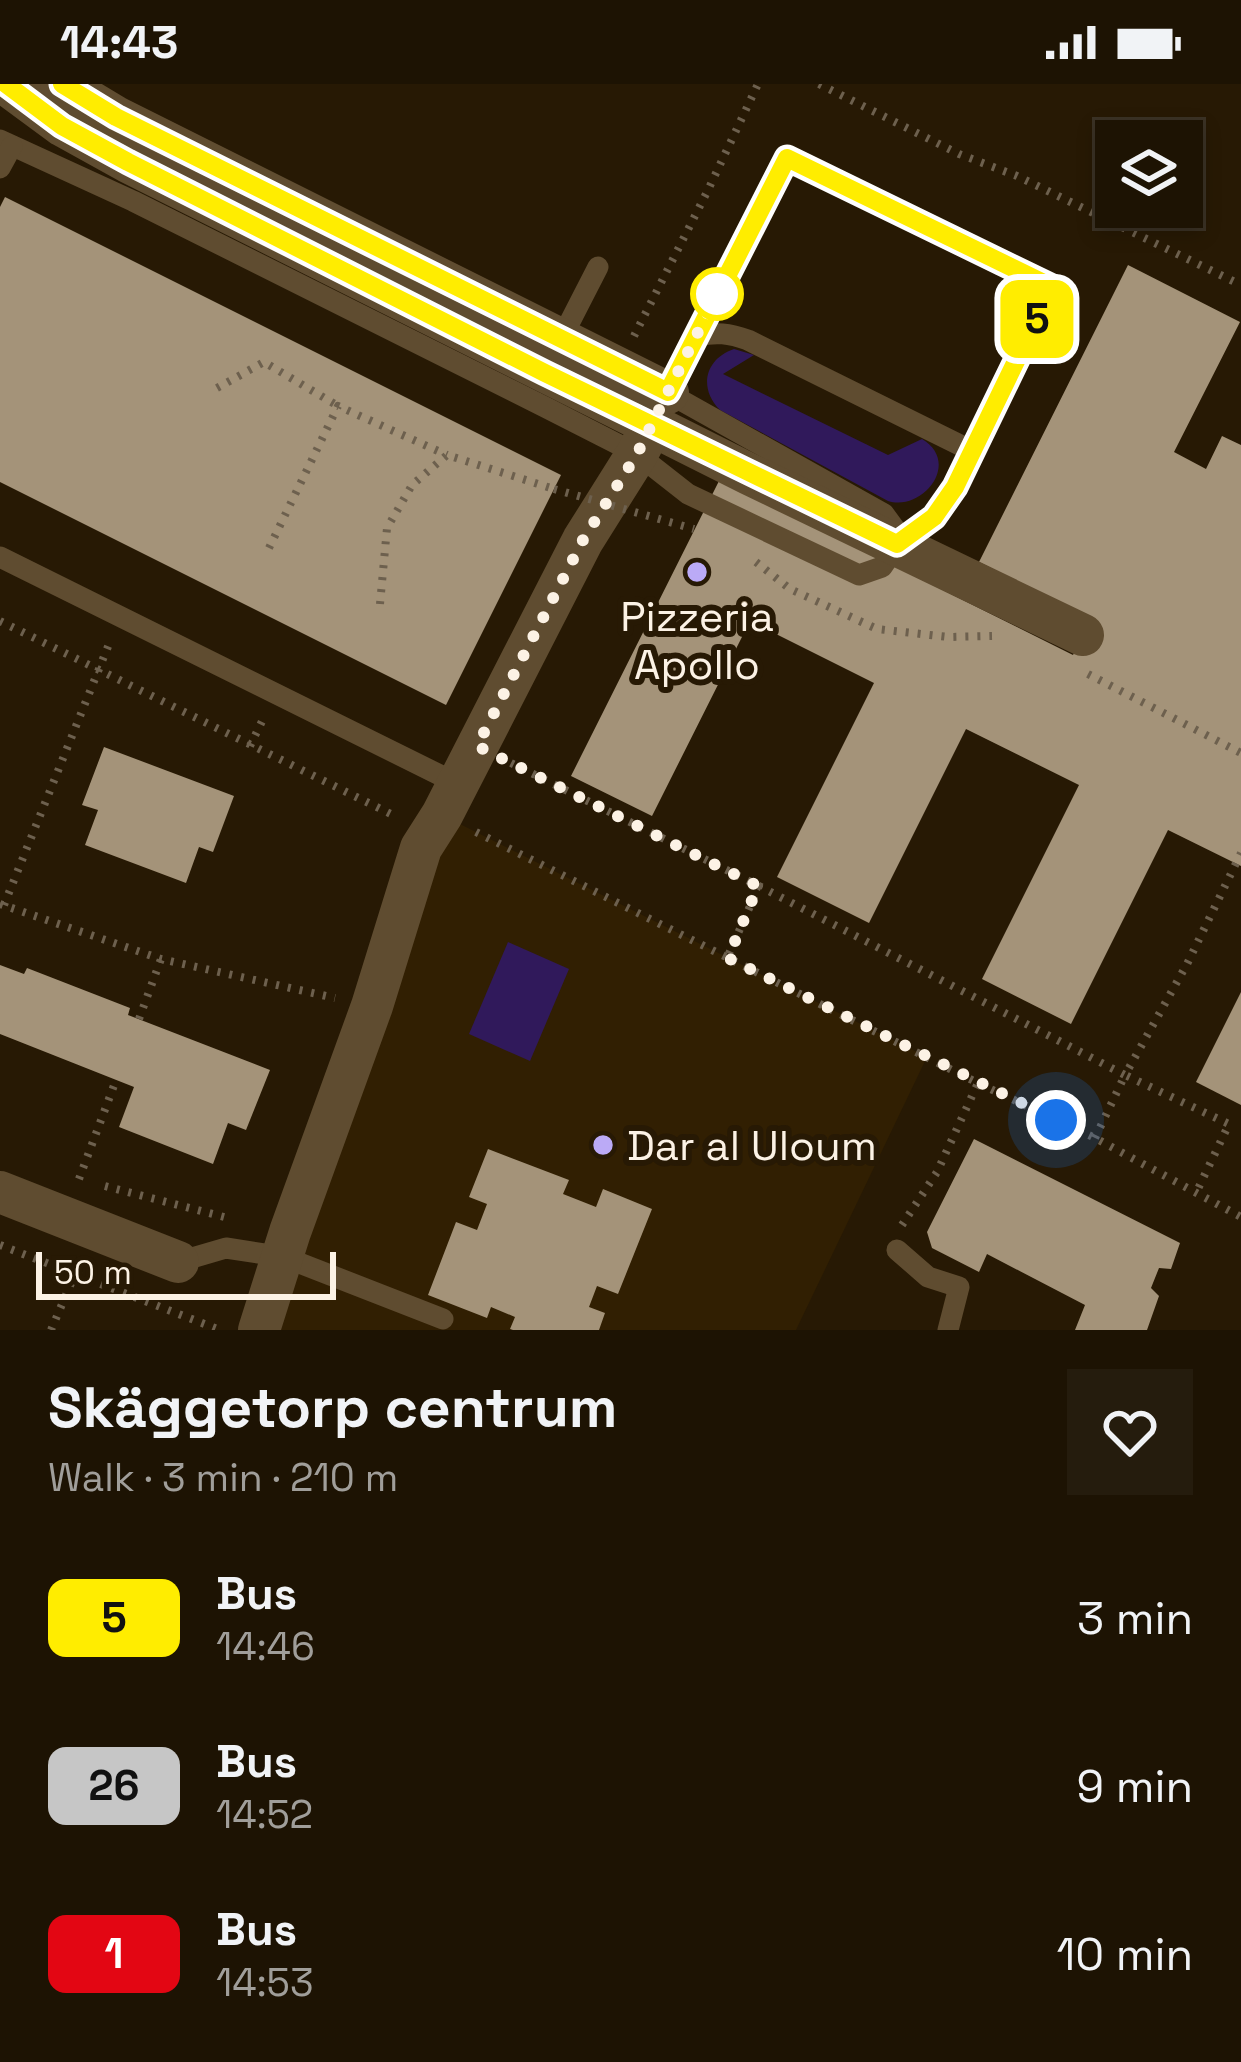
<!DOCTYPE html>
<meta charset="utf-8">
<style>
:root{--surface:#1d1303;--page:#251c0d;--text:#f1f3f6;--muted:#a09e9a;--line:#3b3225}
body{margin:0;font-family:"Space Grotesk",sans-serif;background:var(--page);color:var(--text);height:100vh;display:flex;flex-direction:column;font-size:45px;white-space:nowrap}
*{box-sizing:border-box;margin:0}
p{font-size:39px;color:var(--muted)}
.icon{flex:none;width:66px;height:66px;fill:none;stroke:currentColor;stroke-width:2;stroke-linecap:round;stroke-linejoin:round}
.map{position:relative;height:1246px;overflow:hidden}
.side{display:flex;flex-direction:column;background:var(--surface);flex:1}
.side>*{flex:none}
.badge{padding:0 24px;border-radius:18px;font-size:42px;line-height:78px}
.fabs{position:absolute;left:1095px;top:36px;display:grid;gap:24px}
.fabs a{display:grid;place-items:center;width:108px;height:108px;border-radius:0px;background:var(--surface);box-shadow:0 6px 18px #0003,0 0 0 3px var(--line);font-size:60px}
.scale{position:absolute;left:36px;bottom:30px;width:300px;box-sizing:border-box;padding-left:12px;border:6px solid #fcf2e5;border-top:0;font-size:33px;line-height:42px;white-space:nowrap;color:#fcf2e5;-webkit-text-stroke:9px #271904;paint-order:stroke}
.you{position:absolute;width:60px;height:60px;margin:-30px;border:9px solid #fff;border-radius:50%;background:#1a73e8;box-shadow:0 0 0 18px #1a73e833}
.map>.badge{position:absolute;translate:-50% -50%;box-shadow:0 0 0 6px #fff}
.round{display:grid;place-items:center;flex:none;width:126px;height:126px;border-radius:0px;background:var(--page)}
.overview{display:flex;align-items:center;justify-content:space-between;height:204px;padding:0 48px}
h1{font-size:57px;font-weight:700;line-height:90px}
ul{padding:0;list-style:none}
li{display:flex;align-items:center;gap:36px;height:168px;padding:0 48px}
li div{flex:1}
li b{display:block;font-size:45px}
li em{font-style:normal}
li .badge{min-width:132px;font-weight:700;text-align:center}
.status{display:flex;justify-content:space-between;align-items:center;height:84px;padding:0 60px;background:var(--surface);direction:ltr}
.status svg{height:33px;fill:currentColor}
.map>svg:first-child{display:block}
.built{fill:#311f02}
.green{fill:#30195b}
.building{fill:#a49379}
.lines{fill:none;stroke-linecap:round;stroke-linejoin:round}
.path{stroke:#6d604e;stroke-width:8;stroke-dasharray:3 9;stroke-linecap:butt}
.lane{stroke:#5f4c30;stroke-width:21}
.street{stroke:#5f4c30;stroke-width:42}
.path-bridge{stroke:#6d604e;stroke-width:8;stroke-dasharray:3 9;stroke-linecap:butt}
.line-casing{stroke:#fff;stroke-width:27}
.line{stroke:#ffed00;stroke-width:18}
.walk{stroke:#fcf2e5;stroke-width:12;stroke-dasharray:0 21.6}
.stop-dot{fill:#fff;stroke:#ffed00;stroke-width:6}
.poi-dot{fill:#bbaaf6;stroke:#271904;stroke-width:4.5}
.labels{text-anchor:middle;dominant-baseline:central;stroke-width:12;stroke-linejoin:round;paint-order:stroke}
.poi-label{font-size:42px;fill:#fcf2e5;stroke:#271904}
</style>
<div class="status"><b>14:43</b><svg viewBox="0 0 49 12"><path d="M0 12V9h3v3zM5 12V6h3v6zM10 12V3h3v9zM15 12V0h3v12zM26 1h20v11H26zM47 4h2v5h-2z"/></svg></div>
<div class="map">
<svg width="1241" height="1246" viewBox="0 0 1241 1246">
<rect width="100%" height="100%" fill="#271904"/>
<polygon class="built" points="442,731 927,973 796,1246 259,1246"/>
<g class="green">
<path d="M734,265l20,6 -31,19 165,81 34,-16c40,24 0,73 -34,62l-168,-91c-22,-22 -15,-51 14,-61z"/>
<polygon points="508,858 569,885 530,977 469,950"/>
</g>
<g class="building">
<polygon points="5,113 561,391 446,621 0,398 0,123"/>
<polygon points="1128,181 1240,238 1174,368 1206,385 1222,352 1241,361 1241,782 1168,746 1071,940 982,895 1079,701 966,645 869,839 777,793 874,599 750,537 652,732 571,692 720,395 1073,571 1091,534 979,478"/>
<polygon points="104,663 234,712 213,768 199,763 186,799 85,761 98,726 82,721"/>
<polygon points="0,881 24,890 27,884 130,924 128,931 270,986 246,1046 228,1039 213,1080 119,1043 134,1003 0,950"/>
<polygon points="1241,908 1241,1021 1196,998"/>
<polygon points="974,1055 1180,1159 1171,1185 1159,1184 1151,1204 1159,1212 1147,1246 1075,1246 1085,1221 987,1170 979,1188 932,1164 927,1148"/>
<polygon points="488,1065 569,1096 563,1110 596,1123 603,1105 652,1125 618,1210 597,1202 589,1223 605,1229 599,1246 513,1246 510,1245 515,1233 491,1223 487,1234 428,1211 456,1138 477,1146 487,1120 469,1113"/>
</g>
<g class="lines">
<g class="path">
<polyline points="819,0 959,70 1017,92 1241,201"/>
<polyline points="634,252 708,106 758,0"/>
<polyline points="217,304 264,278 338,322"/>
<polyline points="269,464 338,322 447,371"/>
<polyline points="756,478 790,505 877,545 948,553 992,552"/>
<polyline points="380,520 387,444 412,401 447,371 554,405"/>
<polyline points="0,537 397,733"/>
<polyline points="1088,590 1241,669"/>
<polyline points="250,662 264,633"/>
<polyline points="511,679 759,802 727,874"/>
<polyline points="476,748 978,999 1095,1054 1241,1133"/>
<polyline points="759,802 1125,991 1187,880 1241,769"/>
<polyline points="0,820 161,875 335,914"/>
<polyline points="4,821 111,555"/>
<polyline points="139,935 161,875"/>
<polyline points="1095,1054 1125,991 1229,1040 1196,1109"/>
<polyline points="79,1095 116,996"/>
<polyline points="105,1102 224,1133"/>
<polyline points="902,1141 937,1088 978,999"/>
<polyline points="0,1161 220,1246"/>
<polyline points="51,1246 75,1190"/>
</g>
<g class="lane">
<polyline points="0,56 133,117 547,324 637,370 688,410 859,491 882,483 897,461 934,433 955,403 1052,203 787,74 665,314"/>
<polyline points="0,84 12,62"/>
<path d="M697,252c19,-4 32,-3 51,4l224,111"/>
<polyline points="558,261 598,183"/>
<polyline points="668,309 884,430 895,445 896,454"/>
<polyline points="0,473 458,700"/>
<polyline points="897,1166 928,1193 959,1203 948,1246"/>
<polyline points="178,1178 226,1164 284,1173 443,1235"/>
</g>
<g class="street">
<polyline points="6,0 63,42 128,78 749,390 1083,551"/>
<polyline points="61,0 116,33 668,309"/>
<polyline points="0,1108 178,1178"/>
<polyline points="259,1246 290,1148 372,922 421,764 442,731 583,456 637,370 652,341"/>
</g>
<polyline class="path-bridge" points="554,405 694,445"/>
</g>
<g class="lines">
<defs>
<polyline id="line" points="6,0 62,42 128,78 545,289 897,460 934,433 955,403 1052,203 787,74 668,308 116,33 62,0"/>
</defs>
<use href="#line" class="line-casing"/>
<use href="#line" class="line"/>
<polyline class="walk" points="717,210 637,370 583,456 477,662 758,802 728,874 1056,1036"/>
</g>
<circle class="stop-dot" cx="717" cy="210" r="24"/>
<g class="poi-dot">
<circle cx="697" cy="488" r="12"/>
<circle cx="603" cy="1061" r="12"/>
</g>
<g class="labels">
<g class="poi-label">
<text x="697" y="532">Pizzeria<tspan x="697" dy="48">Apollo</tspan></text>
<text x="627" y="1061" text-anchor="start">Dar al Uloum</text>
</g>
</g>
</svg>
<div class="fabs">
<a><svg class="icon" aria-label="layers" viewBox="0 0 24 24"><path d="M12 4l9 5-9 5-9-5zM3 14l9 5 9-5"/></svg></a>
</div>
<div class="scale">50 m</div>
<div class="you" style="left:1056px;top:1036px"></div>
<b class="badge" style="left:1037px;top:235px;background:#ffed00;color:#111">5</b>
</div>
<section class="side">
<div class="overview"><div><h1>Skäggetorp centrum</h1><p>Walk · 3 min · 210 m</p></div><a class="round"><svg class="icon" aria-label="heart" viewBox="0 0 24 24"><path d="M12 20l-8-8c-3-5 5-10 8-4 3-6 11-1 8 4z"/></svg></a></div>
<ul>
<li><span class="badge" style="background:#ffed00;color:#111">5</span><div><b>Bus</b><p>14:46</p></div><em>3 min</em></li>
<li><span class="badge" style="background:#c6c6c6;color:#111">26</span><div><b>Bus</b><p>14:52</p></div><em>9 min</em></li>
<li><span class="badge" style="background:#e30613;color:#fff">1</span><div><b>Bus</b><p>14:53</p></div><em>10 min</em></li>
</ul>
</section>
